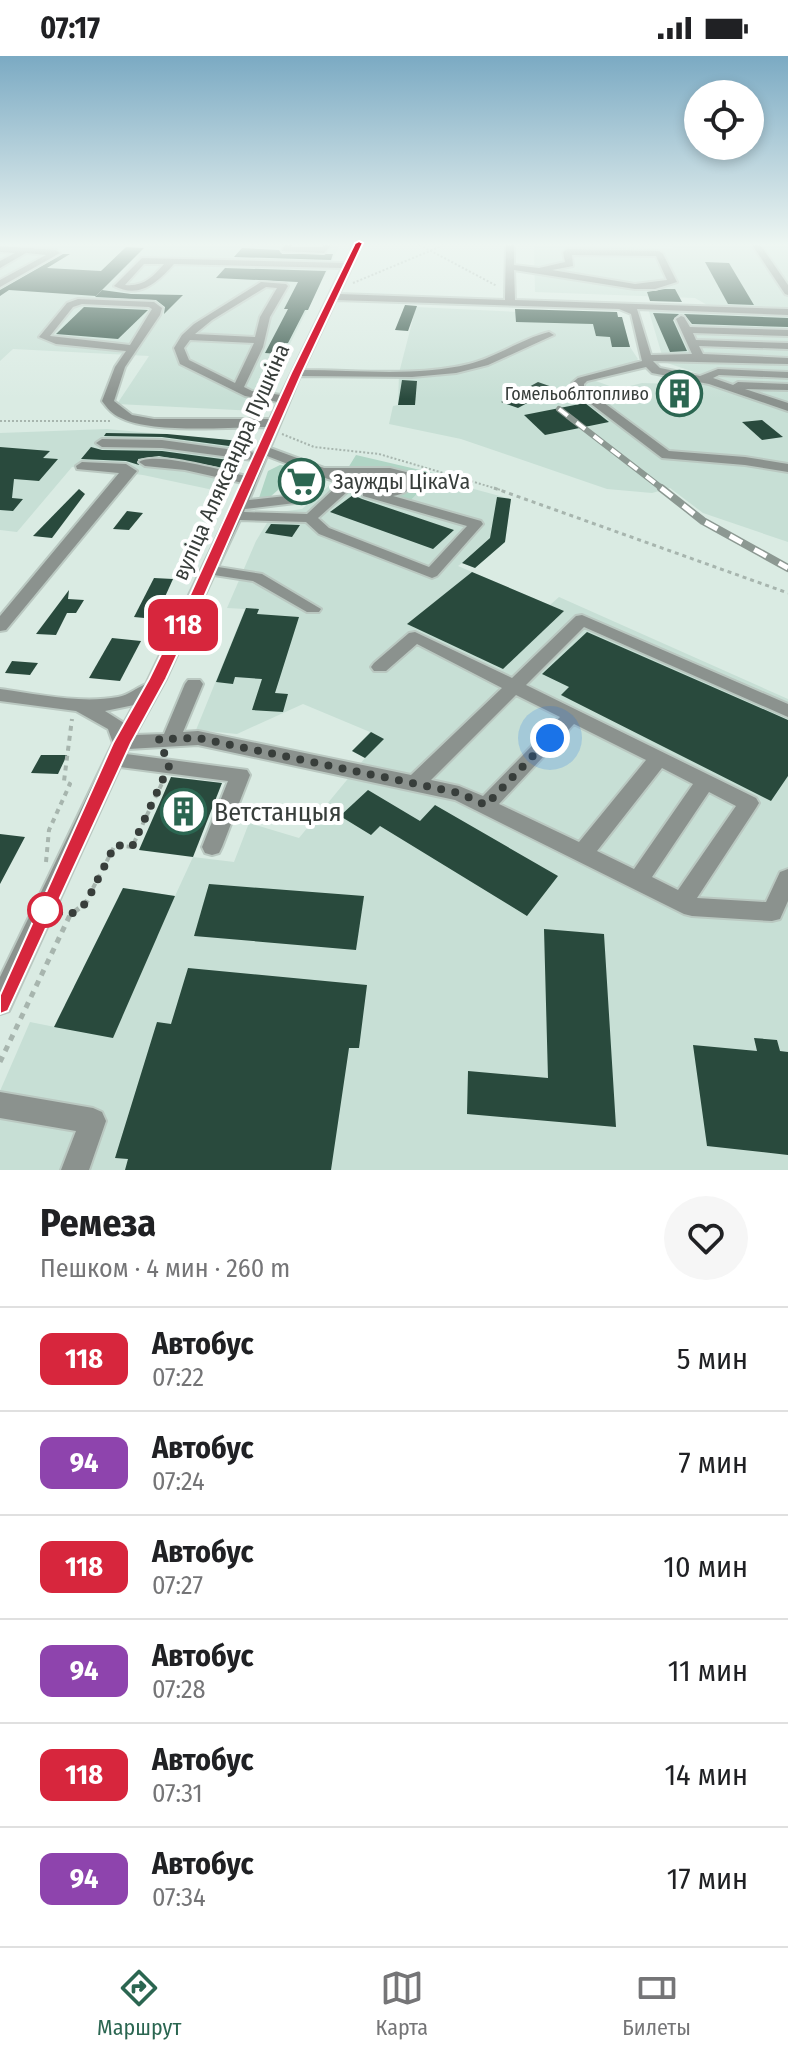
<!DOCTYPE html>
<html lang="ru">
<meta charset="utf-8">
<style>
:root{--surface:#fff;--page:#f6f6f6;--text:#202124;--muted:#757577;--line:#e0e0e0;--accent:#2b6651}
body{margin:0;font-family:"Fira Sans Condensed",sans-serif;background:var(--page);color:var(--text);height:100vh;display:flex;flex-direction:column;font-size:30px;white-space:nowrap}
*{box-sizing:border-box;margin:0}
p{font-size:26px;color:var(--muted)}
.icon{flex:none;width:44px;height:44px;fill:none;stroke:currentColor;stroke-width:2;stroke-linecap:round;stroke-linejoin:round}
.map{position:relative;height:1114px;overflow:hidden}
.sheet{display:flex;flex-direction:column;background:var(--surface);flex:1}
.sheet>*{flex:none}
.badge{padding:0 16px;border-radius:12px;font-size:28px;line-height:52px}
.tools{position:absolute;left:684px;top:24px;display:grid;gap:16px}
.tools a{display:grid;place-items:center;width:80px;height:80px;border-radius:50%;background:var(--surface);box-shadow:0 4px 12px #0003;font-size:40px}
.you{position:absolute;width:40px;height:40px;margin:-20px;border:6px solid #fff;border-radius:50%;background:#1a73e8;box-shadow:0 0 0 12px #1a73e833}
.map>.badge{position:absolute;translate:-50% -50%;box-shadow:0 0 0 4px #fff}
.round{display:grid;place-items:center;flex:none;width:84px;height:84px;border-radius:42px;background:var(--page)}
.overview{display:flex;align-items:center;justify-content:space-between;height:136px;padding:0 40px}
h1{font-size:38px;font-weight:700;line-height:60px}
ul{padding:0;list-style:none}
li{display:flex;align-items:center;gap:24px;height:104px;padding:0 40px;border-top:2px solid var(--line)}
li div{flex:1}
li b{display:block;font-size:30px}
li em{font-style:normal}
li .badge{min-width:88px;font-weight:700;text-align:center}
.status{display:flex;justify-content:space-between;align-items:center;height:56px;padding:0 40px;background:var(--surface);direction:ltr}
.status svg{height:22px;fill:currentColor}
.menu{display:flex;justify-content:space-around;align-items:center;height:112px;border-top:2px solid var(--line);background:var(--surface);font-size:22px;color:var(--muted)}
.menu a{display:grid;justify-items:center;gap:4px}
.menu .on{color:var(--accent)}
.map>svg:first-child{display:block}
.built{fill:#c7dfd5}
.green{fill:#b0d5c5}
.building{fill:#294a3d}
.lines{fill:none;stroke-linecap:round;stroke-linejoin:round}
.minor-casing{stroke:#bac8c1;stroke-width:4}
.path-far3{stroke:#a7b5ae;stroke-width:2;stroke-dasharray:2 2;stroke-linecap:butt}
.path-far2{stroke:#a7b5ae;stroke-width:3;stroke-dasharray:4 4;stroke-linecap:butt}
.path-far1{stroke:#a7b5ae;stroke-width:4;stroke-dasharray:5 5;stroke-linecap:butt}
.path{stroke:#a7b5ae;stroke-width:5;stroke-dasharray:6 6;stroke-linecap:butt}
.minor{fill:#8b928e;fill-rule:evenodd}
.rail-far1-casing{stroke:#8c9892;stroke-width:6}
.rail-casing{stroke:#8c9892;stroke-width:8}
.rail-far1{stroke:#fff;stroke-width:4;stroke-dasharray:11;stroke-linecap:butt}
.rail{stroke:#fff;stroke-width:5;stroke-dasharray:14;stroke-linecap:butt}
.line{fill:#d7263d;stroke:#fff;stroke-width:2}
.walk{stroke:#383e3b;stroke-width:8;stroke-dasharray:0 14.4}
.stop-dot{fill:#fff;stroke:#d7263d;stroke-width:4}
.labels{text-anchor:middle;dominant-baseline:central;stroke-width:8;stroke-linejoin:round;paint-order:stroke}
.far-poi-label{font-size:18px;fill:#383e3b;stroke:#fff;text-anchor:end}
.street-label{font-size:22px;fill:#383e3b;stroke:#fff}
.poi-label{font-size:22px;fill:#383e3b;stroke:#fff;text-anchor:start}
.near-poi-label{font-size:26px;fill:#383e3b;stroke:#fff;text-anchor:start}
</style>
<div class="status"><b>07:17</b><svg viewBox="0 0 49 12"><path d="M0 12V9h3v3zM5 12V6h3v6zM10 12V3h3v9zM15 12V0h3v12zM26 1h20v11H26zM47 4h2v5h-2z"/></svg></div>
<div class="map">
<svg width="788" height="1114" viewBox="0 0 788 1114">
<rect width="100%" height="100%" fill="#daebe3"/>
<g class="built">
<polygon points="0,187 127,189 341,187 256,355 117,348 149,300 13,293 0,305"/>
<polygon points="671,187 788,187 788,347 664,306 648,252 707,249 695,242 535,236 534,189 673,192"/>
<polygon points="416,251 622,261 630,291 638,303 634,307 586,319 593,324 618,333 642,327 709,329 788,355 788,486 703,457 670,432 652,437 607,433 461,383 389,368 393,350 398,349 399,317"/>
<polygon points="107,373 250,386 218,435 143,419 72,411 17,476 0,474 0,377"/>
<polygon points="433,422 511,443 505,486 475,512 462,507 458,510 550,549 559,541 788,643 788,1114 0,1114 0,1035 30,966 55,971 123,832 175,840 193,801 234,806 249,767 299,782 365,702 352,695 370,676 303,648 237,678 196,674 245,553 227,552 256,485 273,457 302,453 336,424 409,446"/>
</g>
<g class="green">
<polygon points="356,399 433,417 433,422 409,446 337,426 389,438 413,430 411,421 348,412"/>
<polygon points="280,409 290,410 296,418 270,441 259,442 268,415"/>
</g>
<g class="building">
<polygon points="126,191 144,192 96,240 9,234 0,240 0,234 63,198 70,198 47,212 101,215"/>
<polygon points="242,192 279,194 282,198 333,198 331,204 234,201"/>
<polygon points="705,206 729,207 754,249 728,248"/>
<polygon points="225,212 326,215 308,254 305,254 288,287 285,287 279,298 265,297 288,253 284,253 298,226 216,222"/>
<polygon points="665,233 675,233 682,246 650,245 647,236"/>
<polygon points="102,234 131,238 183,239 164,258 165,251 156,244 95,241"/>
<polygon points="405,249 417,250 408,275 395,274"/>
<polygon points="84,251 148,254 118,283 56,278"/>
<polygon points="515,253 617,256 618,261 622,261 630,291 612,291 610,281 596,280 593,268 516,266"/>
<polygon points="653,257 679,258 673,264 687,295 670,296"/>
<polygon points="684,258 788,262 788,271 692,268"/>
<polygon points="402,324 417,325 415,349 398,349"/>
<polygon points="538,326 555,332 518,352 501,346"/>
<polygon points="667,328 691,330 694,349 669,347"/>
<polygon points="585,347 609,366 545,379 524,359"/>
<polygon points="762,364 783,381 762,384 742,366"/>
<polygon points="106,377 167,378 250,386 244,392 162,381 104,380"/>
<polygon points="0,391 50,395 43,402 58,403 39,425 14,423 12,442 23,443 13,455 0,454"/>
<polygon points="91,391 102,394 162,395 236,405 229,413 159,400 138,403 139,409 126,405 81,403"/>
<polygon points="79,433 85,438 52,482 33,480"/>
<polygon points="353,439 362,443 454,474 433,493 330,456"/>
<polygon points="497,441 511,443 505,486 475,512 462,507 490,482"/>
<polygon points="127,455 143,457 129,474 113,473"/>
<polygon points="271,468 300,469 292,481 265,477"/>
<polygon points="472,516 564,555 503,613 407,568"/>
<polygon points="154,522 173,523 155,563 134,561"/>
<polygon points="69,534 68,543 84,544 76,557 67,557 56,579 36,578"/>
<polygon points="246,552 259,553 257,558 299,561 275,637 288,638 283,656 252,654 262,623 235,621 233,628 216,626"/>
<polygon points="587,576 788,664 788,720 771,745 561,639 569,631 542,618"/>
<polygon points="112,582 141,585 120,625 89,622"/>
<polygon points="12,605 38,607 30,619 5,617"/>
<polygon points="371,676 384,683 365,702 352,695"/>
<polygon points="41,699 67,699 58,718 31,717"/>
<polygon points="171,721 222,727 193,801 139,794"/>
<polygon points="368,734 420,765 435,749 558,820 527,860 380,770 371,779 340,760"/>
<polygon points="0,778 25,781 0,828"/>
<polygon points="209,828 364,840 356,894 194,880"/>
<polygon points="123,832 175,840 113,982 54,971"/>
<polygon points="544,873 604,878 616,1071 467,1058 468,1015 548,1022"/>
<polygon points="188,912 367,929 359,992 349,992 331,1114 125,1114 128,1103 115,1102 157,966 171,968"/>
<polygon points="754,982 777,984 780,995 788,996 788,1099 707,1090 693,989 757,995"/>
</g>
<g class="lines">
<defs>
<g id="minor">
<polygon points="139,187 191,187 187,189 143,189"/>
<polygon points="285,187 293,187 291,191 322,191 325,187 333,187 324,197 282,195"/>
<path d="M355,187h8l-24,51 166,6 1,-57h8v22l25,3 26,-6 -2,-10 4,-3 92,2 4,3 14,28 -22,7h-20l-121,-19 1,30 273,9v6l-151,-6 14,46 41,-1 -16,-35 5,-3 3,1 6,10 98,3v6l-95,-3 3,7 92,3v6l-89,-3 4,8 85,4v6l-135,-3 7,7 40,8 18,-7 70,3v6l-69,-3 -6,3 20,7 5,-3 50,2v6l-43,-1 43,14v8l-79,-27 -57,-11 -6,-6 -59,14 -3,3v4l85,63 76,6 43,7v8l-43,-7 -83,-7 -88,-67 -2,-8 6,-5 64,-17 -11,-47 -12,-5 -283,-9 -33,70c54,0 113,7 166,-6 28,-7 52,-25 80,-32l5,3 -66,30 -32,8 -44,4 -112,-1 -30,72 54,20h66l20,5 5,10c-6,8 -12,11 -22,13l88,25 2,3 -46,52 -5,2 -113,-44 -13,-12 -66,-2 -22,47 44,7 59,35 -2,3h-12l-54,-31 -39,-6 -48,104 -31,56 29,-1 21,-50 3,-4h12l3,4 -20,48 15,-1 213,44 91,-87 -85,-44 -31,27h-12l-3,-4 3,-4 35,-30 6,-1 97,46 64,-62 6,-1 206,89v13l-204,-90 -58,58 230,113 3,5 -3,5 -59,90 69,4 14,-30 8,-3v32l-8,18 -8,2 -80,-5 -8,-2 -229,-114 -257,-55 -70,4 -2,5 121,16 3,5 -28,72 -3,6 -7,2 -7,-2 -3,-6 26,-66 -108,-14 -111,244 -9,3v-37l113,-234 -5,-14 -32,-18 -76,-10v-12c38,5 80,15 118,8 11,-2 18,-9 28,-13l97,-201 -58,-13 -40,-4 -6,-4c15,-11 86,9 107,14l7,-16 -91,-12 -60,-1 -6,-4 6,-4 60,1 94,13 11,-26c-38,0 -114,7 -146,-9 -9,-4 -14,-10 -19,-17l13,-34 11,-16 -70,-7 -17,-7 28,-34 11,-4 76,3 8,6 -2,7 -35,52 -11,34 18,14 22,4h116l8,-17 -33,-6 -65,-32 -6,-16 8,-13 12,-11 67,-42 25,2 2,2 -18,31 -7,30 -19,40 8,4 29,4 61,-127 -168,-4c-17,19 -35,35 -60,22l28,-28 203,5zM572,199l84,1 11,24 -32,4 -83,-14 21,-4zM144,208h20c-11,13 -21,23 -39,21zM266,231l11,1 -17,29 -5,20 -60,-3 17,-14zM82,248l67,3 3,2 -22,36 -80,-9 23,-29zM190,284l64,3 -19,40 -46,-23 -5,-12zM267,400l47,18v5l11,-1 38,12v6l104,30 -38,41 -100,-39 -11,-10 29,-26v-6h-10l-30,28 -63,-2 1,-3 50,-6 19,-17 -7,-4 -21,14 -37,4zM345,420h45l9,3 2,4c-15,11 -39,-1 -56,-7zM516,639l44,22 -77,79 -24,-10 -28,-6zM134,649l-10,18 -19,-12zM574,668l72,36 -67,82 -80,-38zM662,712l31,16 -59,85 -37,-18zM709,736l27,14 -58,84 -26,-13z"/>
<polygon points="751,187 759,187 788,229 788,239 785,238"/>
<polygon points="0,190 56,194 60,197 0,231 0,224 46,199 26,197 0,212 0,205 15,197 0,196"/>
<polygon points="82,406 126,408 137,415 6,574 0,575 0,560 119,417 77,413 76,410"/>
<polygon points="0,1036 93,1052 102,1056 106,1065 89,1114 61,1114 76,1075 0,1062"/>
</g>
</defs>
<use href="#minor" class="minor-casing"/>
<g class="path-far3">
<polyline points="416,187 497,230"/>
<polyline points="353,227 449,187"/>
<polyline points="0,365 112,365"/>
<polyline points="282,378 314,391 379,398 501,434"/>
</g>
<polyline class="path-far2" points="494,432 788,537"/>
<g class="path-far1">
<polyline points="46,806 49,774 70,728 64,725 72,663"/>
<polyline points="93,832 115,789 132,791 164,723"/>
</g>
<polyline class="path" points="0,1006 70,859 86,847 94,830"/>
<use href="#minor" class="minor"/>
<defs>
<polyline id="rail-far1" points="559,353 664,434"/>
<polyline id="rail" points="661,432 703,465 788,512"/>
</defs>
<use href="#rail-far1" class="rail-far1-casing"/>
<use href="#rail" class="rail-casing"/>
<use href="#rail-far1" class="rail-far1"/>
<use href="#rail" class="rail"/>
</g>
<linearGradient id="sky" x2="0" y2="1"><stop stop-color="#7baac3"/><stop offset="0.55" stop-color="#eef6f2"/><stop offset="1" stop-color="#eef6f2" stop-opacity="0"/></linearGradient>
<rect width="788" height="343" fill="url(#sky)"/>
<polygon class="line" points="359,185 363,187 302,317 204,541 166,623 131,687 8,955 0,958 0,939 113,687 149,623 189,541 291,317 355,187"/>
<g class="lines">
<polyline class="walk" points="45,854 70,859 86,847 115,789 132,791 169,710 159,683 198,682 459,737 486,749 550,682"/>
</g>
<defs>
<symbol id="building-ring" viewBox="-11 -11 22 22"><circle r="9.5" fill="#fff" stroke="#2b6651" stroke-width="1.5"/><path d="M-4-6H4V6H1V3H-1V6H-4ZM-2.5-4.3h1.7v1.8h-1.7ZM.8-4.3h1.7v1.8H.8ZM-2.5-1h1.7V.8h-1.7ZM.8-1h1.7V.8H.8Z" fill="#2b6651"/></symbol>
<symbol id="supermarket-ring" viewBox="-11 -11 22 22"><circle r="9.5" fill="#fff" stroke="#2b6651" stroke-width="1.5"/><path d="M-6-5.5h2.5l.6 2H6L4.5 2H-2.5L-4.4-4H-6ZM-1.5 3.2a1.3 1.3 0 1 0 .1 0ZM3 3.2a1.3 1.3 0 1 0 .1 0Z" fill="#2b6651"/></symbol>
</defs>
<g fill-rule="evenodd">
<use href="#building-ring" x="654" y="312" width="51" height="51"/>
<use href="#supermarket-ring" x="276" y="400" width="51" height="51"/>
<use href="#building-ring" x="158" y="730" width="51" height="51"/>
</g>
<circle class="stop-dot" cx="45" cy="854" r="16"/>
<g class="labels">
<g class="far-poi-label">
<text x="649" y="338">Гомельоблтопливо</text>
</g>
<g class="street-label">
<text transform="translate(231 406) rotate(-66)">вуліца Аляксандра Пушкіна</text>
</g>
<g class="poi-label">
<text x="333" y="425">Заужды ЦікаVа</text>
</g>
<g class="near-poi-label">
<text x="214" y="756">Ветстанцыя</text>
</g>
</g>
</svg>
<div class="tools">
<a><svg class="icon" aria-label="locate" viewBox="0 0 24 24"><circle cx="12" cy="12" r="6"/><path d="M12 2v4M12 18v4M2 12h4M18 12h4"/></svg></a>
</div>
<div class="you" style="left:550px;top:682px"></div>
<b class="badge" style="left:183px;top:569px;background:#d7263d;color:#fff">118</b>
</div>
<section class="sheet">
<div class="overview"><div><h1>Ремеза</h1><p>Пешком · 4 мин · 260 m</p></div><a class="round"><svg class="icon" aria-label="heart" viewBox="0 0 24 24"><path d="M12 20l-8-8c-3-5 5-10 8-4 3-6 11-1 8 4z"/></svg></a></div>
<ul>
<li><span class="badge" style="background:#d7263d;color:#fff">118</span><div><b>Автобус</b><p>07:22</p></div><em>5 мин</em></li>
<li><span class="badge" style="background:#8e44ad;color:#fff">94</span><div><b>Автобус</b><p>07:24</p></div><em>7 мин</em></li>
<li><span class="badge" style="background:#d7263d;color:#fff">118</span><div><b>Автобус</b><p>07:27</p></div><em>10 мин</em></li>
<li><span class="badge" style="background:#8e44ad;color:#fff">94</span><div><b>Автобус</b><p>07:28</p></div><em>11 мин</em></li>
<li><span class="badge" style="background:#d7263d;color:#fff">118</span><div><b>Автобус</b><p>07:31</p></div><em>14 мин</em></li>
<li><span class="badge" style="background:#8e44ad;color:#fff">94</span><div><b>Автобус</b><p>07:34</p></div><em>17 мин</em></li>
</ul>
</section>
<nav class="menu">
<a class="on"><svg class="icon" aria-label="directions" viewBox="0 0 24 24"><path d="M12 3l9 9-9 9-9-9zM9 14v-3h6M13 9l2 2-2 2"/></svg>Маршрут</a>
<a><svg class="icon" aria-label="map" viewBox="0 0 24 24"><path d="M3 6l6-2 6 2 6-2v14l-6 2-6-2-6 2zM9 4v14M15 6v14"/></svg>Карта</a>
<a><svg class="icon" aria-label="tickets" viewBox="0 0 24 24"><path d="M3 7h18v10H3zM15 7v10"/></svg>Билеты</a>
</nav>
